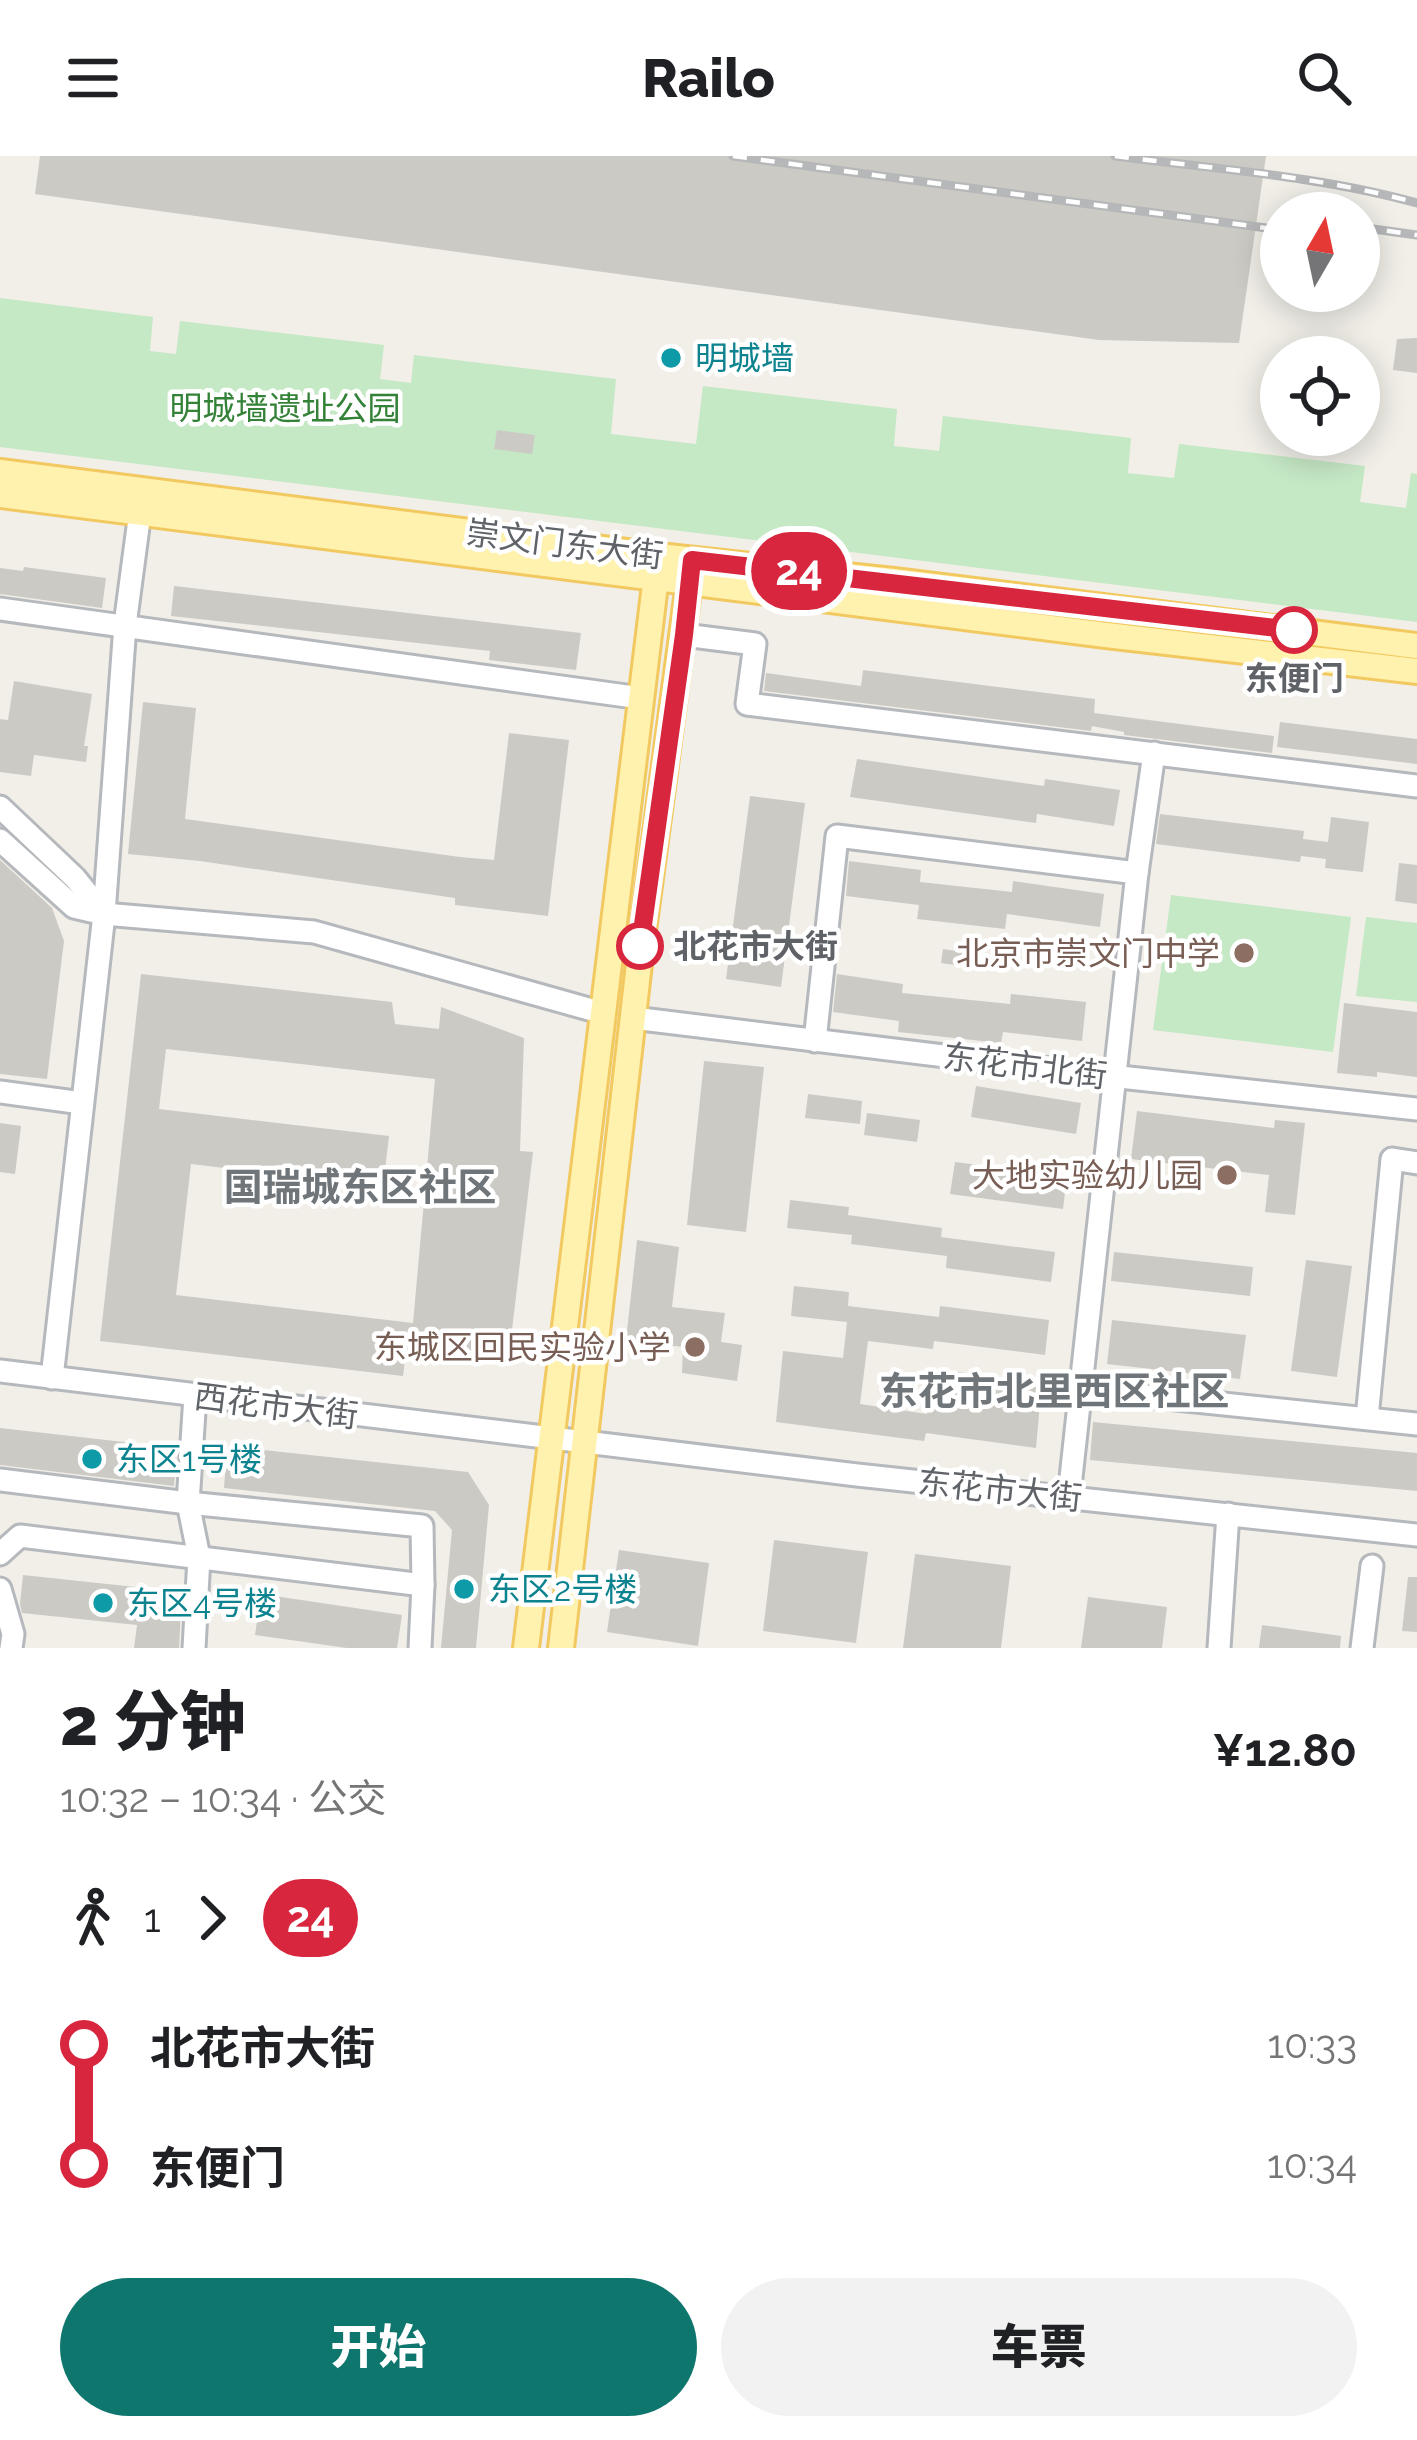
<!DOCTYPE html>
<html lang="zh">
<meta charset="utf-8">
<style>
:root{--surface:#fff;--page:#f2f2f2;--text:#202124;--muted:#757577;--accent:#0f766e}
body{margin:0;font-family:Raleway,"Noto Sans SC",sans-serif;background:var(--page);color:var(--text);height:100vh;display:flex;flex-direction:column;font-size:45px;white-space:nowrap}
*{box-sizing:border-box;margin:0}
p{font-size:39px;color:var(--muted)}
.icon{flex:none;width:66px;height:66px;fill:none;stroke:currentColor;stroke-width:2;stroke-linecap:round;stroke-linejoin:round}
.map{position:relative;height:1492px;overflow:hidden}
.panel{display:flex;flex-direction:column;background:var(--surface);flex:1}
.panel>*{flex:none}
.badge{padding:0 24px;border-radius:39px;font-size:42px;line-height:78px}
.needle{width:78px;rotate:9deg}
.tools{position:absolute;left:1260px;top:36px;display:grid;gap:24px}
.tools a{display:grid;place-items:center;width:120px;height:120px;border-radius:50%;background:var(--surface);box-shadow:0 6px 30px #0003;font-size:60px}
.map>.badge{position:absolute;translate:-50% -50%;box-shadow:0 0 0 6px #fff}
.legs{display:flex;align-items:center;gap:18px;height:132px;padding:0 60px;font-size:39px}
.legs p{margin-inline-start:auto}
.overview{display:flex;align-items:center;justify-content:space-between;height:204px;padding:0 60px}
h1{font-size:66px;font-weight:800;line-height:90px}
.action{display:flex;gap:24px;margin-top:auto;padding:24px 60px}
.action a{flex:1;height:138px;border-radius:72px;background:var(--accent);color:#fff;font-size:48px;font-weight:800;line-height:138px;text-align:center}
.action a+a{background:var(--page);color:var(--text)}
ul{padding:0 60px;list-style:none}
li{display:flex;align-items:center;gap:42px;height:120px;font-size:45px}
li i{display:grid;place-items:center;width:18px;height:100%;margin:0 15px;background:currentColor}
li i::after{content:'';width:30px;height:30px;margin:-15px;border:9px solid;border-radius:50%;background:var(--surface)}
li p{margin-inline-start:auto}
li:first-child i{background:linear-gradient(#0000 50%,currentColor 0)}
li:last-child i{background:linear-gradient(currentColor 50%,#0000 0)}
header{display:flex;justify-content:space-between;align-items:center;height:156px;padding:0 60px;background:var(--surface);font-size:54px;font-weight:800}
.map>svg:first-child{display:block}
.green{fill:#c5e8c5}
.building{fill:#cccac5;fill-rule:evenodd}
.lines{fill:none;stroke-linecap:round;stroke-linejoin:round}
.minor-casing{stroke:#b5b8bc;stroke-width:27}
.major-casing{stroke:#f2c960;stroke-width:30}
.minor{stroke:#fff;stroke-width:21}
.major{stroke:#fff2af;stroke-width:24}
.rail-casing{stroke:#b6b7b8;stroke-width:9}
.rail{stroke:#fff;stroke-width:4.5;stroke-dasharray:14;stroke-linecap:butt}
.line-1-casing{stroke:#fff;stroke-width:27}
.line-1{stroke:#d7263d;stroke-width:18}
.culture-dot{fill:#0f9aa8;stroke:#fff;stroke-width:4.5}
.stop-1-dot{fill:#fff;stroke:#d7263d;stroke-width:6}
.education-dot{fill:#8d6e63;stroke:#fff;stroke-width:4.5}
.labels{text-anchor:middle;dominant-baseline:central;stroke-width:9;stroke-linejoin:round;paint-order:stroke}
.culture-label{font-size:33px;fill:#0d838f;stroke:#fff;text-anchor:start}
.park-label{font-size:33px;fill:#348238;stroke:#fff}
.street-label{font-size:33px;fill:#5f6368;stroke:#fff}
.stop-label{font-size:33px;font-weight:bold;fill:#5f6368;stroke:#fff}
.education-label{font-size:33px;fill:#785e54;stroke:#fff;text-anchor:end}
.quarter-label{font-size:39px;font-weight:bold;fill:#70757a;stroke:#fff}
</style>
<header><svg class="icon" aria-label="menu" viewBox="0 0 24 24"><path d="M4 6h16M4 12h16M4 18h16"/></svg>Railo<svg class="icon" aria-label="search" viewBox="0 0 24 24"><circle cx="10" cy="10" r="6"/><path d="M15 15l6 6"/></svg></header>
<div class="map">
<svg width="1417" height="1492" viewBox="0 0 1417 1492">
<rect width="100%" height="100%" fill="#f1efe8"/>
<g class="green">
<polygon points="0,142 153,161 150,195 176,198 180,165 384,189 380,223 411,227 414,199 616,223 611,278 696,288 703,230 897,253 894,290 939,295 943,260 1131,282 1128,317 1174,322 1179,288 1365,310 1360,346 1406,352 1411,317 1417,318 1417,466 0,291"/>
<polygon points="1171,739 1351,761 1333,896 1153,874"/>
<polygon points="1366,761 1417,767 1417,846 1356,840"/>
</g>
<g class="building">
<polygon points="40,0 1266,0 1239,187 1099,184 35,38"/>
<polygon points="1417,182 1417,217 1393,214 1397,183"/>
<polygon points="497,274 535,279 532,298 494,293"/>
<polygon points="24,411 106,422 102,452 0,438 0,412 23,415"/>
<polygon points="174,430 581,477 576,514 489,504 490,495 171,460"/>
<polygon points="863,514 1095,543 1094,557 1274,580 1272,597 1124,579 1124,576 1092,570 1091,575 764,535 766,517 861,530"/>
<polygon points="14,525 92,538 84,590 88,590 86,606 34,599 31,620 0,616 0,563 8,564"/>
<polygon points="143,546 196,552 185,663 460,701 494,704 509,577 569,584 548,760 455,749 455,742 200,705 128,698"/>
<polygon points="1280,566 1417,583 1417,608 1277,591"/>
<polygon points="857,603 1044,630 1045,623 1120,634 1114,670 1037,658 1036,667 850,641"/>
<polygon points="750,640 805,647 781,831 726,823"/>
<polygon points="1160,658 1304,675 1303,683 1328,686 1331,661 1369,666 1363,716 1325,712 1326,703 1301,700 1300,706 1156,688"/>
<polygon points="0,704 52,752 64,785 47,923 0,918"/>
<polygon points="849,705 921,714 920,726 1012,736 1013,725 1104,738 1100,771 1007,758 1005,773 917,763 919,749 846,740"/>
<polygon points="1399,707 1417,709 1417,748 1395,745"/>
<polygon points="943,793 984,799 982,813 941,807"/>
<path d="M141,818l251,28 3,22 44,5 2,-22 83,31 -4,113 13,1 -25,212 -102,-12 -3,24 -303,-35zM166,893l269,30 -22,244 -237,-28 15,-131 192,23 6,-51 -230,-27z"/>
<polygon points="837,818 903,828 902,837 1010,848 1011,838 1086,846 1082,885 1003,876 1001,887 898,876 899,865 833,856"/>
<polygon points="1344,847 1417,856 1417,921 1377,916 1377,921 1337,917"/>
<polygon points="704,905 764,911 746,1076 687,1069"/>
<polygon points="976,930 1081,947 1076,978 971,961"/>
<polygon points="808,938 862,945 860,968 805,962"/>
<polygon points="1137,955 1274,972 1275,964 1305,967 1295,1059 1265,1056 1269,1019 1131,1003"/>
<polygon points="867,957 920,964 917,986 864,979"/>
<polygon points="0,967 21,970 15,1018 0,1016"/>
<polygon points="955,1006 1067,1020 1063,1053 950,1038"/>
<polygon points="790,1044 849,1051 848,1059 942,1072 941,1081 1055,1096 1051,1126 946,1112 947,1100 851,1088 852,1079 787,1072"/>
<polygon points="637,1084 679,1091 672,1151 725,1157 721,1186 742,1189 737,1225 682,1217 683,1191 626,1184"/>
<polygon points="1114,1096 1253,1111 1250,1140 1111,1125"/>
<polygon points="1306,1104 1352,1110 1337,1221 1291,1215"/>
<polygon points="794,1130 849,1136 848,1150 939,1161 940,1150 1049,1164 1045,1199 934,1185 933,1193 868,1185 860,1248 927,1258 932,1213 1042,1225 1036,1292 926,1277 924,1285 776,1266 783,1195 843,1202 847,1166 791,1160"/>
<polygon points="1112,1164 1246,1179 1240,1223 1107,1208"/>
<polygon points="1093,1266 1417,1297 1417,1335 1090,1304"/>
<polygon points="0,1272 177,1292 174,1330 0,1309"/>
<polygon points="227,1290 468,1316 489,1349 476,1492 441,1492 452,1374 435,1355 224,1332"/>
<polygon points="774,1384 868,1396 856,1487 763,1475"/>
<polygon points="619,1394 709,1407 698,1490 607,1476"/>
<polygon points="915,1398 1011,1410 1001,1492 903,1492"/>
<polygon points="23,1419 182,1436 179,1492 134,1492 137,1469 22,1457 20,1448"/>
<polygon points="1408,1421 1417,1421 1417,1476 1402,1475"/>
<polygon points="261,1438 402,1459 397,1492 347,1492 255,1479"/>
<polygon points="1088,1441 1167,1451 1162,1492 1081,1492"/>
<polygon points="1262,1469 1341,1480 1340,1492 1259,1492"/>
</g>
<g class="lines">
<defs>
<g id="minor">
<polyline points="0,453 641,542"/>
<polyline points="684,479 755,488 747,548 1417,630"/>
<polyline points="0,651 75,722 104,758"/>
<polyline points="0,684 74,751 104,758 314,776 603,857"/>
<polyline points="633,862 1092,918 1417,953"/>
<polyline points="815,885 837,680 1137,717"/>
<polyline points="0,936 82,947"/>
<polyline points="0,1215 857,1319 1417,1379"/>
<polyline points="52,1222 104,758 125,469 140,356"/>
<polyline points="1079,1233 1417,1268"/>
<polyline points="1367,1262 1392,1003 1417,1007"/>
<polyline points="0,1324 188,1347 422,1370 423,1429 420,1492"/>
<polyline points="1069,1340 1137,717 1154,597"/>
<polyline points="0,1398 20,1380 423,1429"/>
<polyline points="0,1433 13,1478 11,1492"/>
<polyline points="194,1492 199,1401 188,1347 195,1240"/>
<polyline points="1219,1492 1228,1358"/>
<polyline points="1362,1492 1372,1410"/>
</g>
<g id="major">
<polyline points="0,316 658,400 894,425 1417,490"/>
<polyline points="0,339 1106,479 1417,515"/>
<polyline points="526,1492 658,404"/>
<polyline points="561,1492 641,790 691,412"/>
</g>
</defs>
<use href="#minor" class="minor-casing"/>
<use href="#major" class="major-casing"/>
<use href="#minor" class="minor"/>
<use href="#major" class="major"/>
<defs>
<g id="rail">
<polyline points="733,0 1281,74"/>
<path d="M1115,0c100,13 205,20 302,47"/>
<polyline points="1359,71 1417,79"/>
</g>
</defs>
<use href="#rail" class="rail-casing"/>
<use href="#rail" class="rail"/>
</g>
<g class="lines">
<defs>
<polyline id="line-1" points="640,790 684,479 692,404 1294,474"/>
</defs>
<use href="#line-1" class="line-1-casing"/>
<use href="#line-1" class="line-1"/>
</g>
<g class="culture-dot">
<circle cx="671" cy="202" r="12"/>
<circle cx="92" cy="1303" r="12"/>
<circle cx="464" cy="1433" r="12"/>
<circle cx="103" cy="1447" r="12"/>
</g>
<g class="stop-1-dot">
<circle cx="1294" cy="474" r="21"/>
<circle cx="640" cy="790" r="21"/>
</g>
<g class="education-dot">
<circle cx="1244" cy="797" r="12"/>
<circle cx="1227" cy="1019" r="12"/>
<circle cx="695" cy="1191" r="12"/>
</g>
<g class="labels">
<g class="culture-label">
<text x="695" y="202">明城墙</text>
<text x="116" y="1303">东区1号楼</text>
<text x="488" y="1433">东区2号楼</text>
<text x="127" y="1447">东区4号楼</text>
</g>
<g class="park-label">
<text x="285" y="252">明城墙遗址公园</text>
</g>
<g class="street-label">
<text transform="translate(565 388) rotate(7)">崇文门东大街</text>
<text transform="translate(1025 910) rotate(7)">东花市北街</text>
<text transform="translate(276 1250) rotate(7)">西花市大街</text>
<text transform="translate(1000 1334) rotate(6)">东花市大街</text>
</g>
<g class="stop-label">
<text x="1294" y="522">东便门</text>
<text x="673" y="790" text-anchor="start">北花市大街</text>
</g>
<g class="education-label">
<text x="1220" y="797">北京市崇文门中学</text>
<text x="1203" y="1019">大地实验幼儿园</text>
<text x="671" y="1191">东城区回民实验小学</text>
</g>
<g class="quarter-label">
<text x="360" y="1031">国瑞城东区社区</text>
<text x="1054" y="1235">东花市北里西区社区</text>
</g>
</g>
</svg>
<div class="tools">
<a><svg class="needle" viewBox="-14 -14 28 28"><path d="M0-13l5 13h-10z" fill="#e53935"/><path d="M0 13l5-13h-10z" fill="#757577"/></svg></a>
<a><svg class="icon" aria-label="locate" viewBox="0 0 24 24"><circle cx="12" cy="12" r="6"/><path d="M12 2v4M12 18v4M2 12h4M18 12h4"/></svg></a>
</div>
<b class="badge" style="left:799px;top:415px;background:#d7263d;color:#fff">24</b>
</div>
<section class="panel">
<div class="overview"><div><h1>2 分钟</h1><p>10:32 – 10:34 · 公交</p></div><b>¥12.80</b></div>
<div class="legs"><svg class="icon" aria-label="walk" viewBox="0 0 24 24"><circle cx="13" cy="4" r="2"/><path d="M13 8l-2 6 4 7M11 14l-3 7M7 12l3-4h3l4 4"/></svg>1<svg class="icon" aria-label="forward" viewBox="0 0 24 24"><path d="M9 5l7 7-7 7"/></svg><b class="badge" style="background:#d7263d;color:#fff">24</b></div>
<ul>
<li><i style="color:#d7263d"></i><b>北花市大街</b><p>10:33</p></li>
<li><i style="color:#d7263d"></i><b>东便门</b><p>10:34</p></li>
</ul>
<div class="action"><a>开始</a><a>车票</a></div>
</section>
